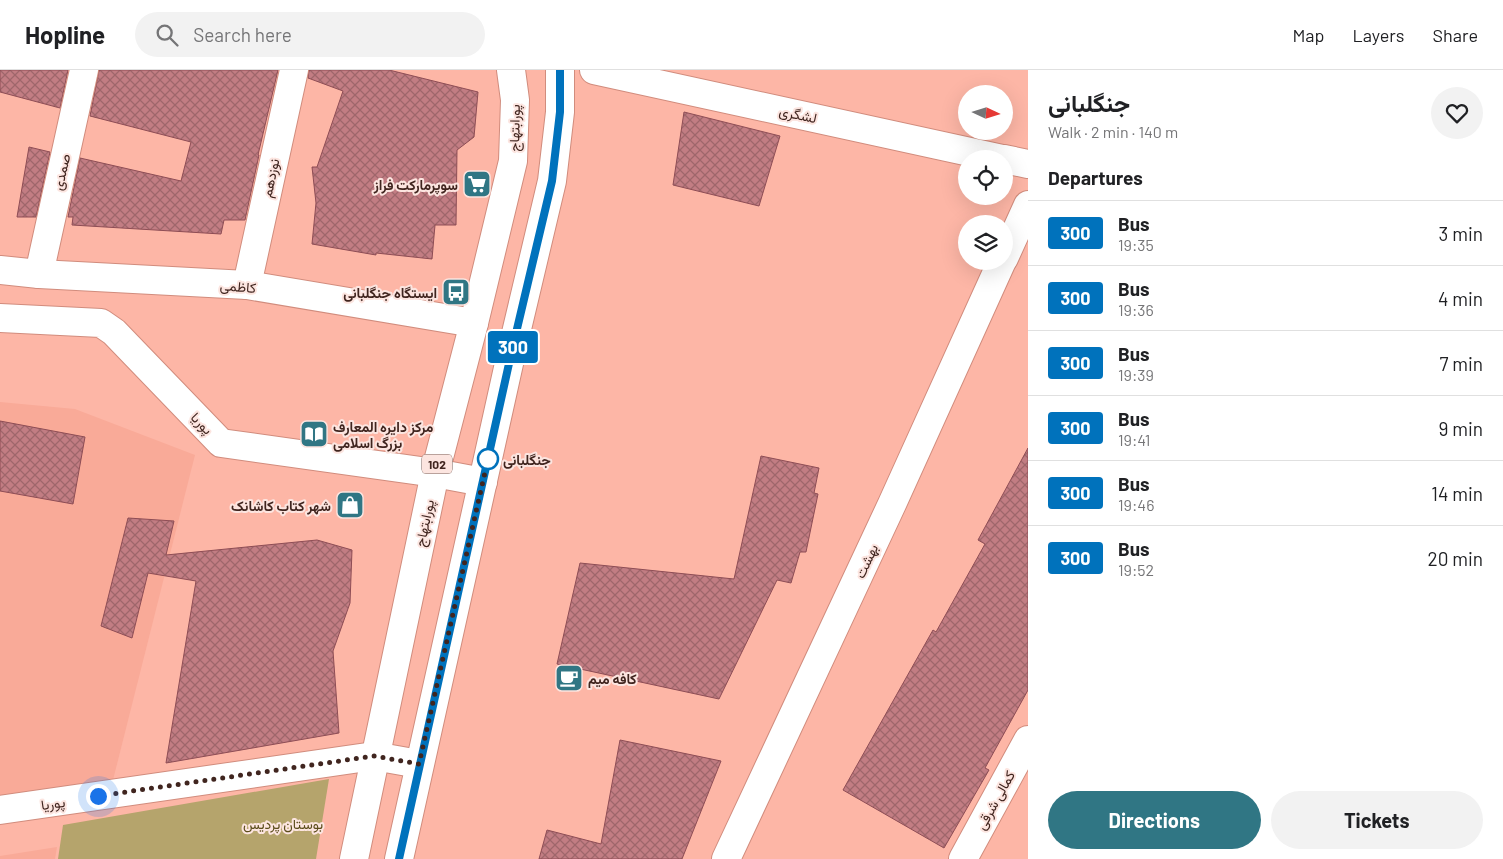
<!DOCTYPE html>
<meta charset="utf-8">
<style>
:root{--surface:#fff;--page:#f2f2f2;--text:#202124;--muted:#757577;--line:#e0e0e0;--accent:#307684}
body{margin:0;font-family:Barlow,Vazirmatn,sans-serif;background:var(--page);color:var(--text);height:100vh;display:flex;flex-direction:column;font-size:19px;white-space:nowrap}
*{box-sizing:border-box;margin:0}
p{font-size:16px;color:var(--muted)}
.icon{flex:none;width:28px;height:28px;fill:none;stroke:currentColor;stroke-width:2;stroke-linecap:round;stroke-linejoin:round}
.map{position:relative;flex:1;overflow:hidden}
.sheet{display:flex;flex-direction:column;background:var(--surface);width:475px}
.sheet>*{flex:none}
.badge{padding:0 10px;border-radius:4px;font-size:18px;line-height:32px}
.needle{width:32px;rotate:94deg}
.fabs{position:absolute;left:958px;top:15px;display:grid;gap:10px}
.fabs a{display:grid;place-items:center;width:55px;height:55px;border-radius:50%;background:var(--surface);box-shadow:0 5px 20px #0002;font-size:25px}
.you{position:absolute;width:25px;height:25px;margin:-12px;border:4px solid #fff;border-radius:50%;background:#1a73e8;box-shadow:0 0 0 8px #1a73e833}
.map>.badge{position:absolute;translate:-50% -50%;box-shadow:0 0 0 2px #fff}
h2{padding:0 20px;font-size:19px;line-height:45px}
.round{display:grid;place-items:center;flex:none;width:52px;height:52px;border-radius:26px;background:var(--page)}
.headline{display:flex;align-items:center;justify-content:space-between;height:85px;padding:0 20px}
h1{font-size:24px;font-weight:700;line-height:38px}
.action{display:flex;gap:10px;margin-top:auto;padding:10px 20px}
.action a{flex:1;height:58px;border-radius:30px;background:var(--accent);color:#fff;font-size:20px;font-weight:700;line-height:58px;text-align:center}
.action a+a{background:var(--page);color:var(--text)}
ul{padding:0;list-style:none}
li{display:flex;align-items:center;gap:15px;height:65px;padding:0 20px;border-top:1px solid var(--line)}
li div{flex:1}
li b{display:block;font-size:19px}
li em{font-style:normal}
li .badge{min-width:55px;font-weight:700;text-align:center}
header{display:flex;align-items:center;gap:30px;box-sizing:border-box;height:70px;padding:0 25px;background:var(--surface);border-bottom:1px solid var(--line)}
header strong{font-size:24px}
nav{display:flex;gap:28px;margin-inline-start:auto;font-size:18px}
.search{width:350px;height:45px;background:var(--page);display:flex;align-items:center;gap:12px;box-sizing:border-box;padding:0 18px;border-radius:28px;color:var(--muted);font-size:19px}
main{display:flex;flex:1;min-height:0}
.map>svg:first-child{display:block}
.built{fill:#f9aa98}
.green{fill:#b5a46c}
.building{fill:url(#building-cross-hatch);stroke:#8e4d55}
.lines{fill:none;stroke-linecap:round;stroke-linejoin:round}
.minor-casing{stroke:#d18c7d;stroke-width:30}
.major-casing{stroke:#d18c7d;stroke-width:30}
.minor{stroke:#fff;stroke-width:28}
.major{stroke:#fff;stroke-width:28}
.line-casing{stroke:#fff;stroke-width:11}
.line{stroke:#0072bc;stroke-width:8}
.walk{stroke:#40251f;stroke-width:5;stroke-dasharray:0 9}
.stop-dot{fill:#fff;stroke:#0072bc;stroke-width:2.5}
.labels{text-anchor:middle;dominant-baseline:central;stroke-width:4;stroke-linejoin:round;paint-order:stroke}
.shield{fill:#fce5e0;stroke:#785f59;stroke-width:1}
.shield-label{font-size:12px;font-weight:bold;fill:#40251f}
.street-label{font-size:14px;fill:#40251f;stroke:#fce5e0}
.poi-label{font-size:14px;font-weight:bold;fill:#40251f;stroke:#fce5e0;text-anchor:end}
.stop-label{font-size:14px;font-weight:bold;fill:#40251f;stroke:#fce5e0;text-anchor:start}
.park-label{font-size:14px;fill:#5b4c1b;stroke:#fce5e0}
</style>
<header>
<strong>Hopline</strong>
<div class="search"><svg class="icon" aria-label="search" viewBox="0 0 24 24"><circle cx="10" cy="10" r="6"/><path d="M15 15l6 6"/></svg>Search here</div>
<nav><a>Map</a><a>Layers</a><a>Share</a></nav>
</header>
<main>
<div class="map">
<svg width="1028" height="789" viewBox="0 0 1028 789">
<defs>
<pattern id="building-cross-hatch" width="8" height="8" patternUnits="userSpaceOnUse" patternTransform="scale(1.25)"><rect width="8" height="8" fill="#c27d83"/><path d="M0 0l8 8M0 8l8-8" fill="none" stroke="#9f666b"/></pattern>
</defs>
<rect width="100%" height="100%" fill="#fdb6a6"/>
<g class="built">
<polygon points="0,332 75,339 195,385 113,710 0,726"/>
<polygon points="57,777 55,789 0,789 0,786"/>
</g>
<polygon class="green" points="329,709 316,789 58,789 63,755"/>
<g class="building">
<polygon points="0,0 68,0 60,38 0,22"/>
<polygon points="99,0 278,0 258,85 259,85 245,150 224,150 221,164 72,155 73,147 68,147 80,88 181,111 191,72 90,46"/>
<polygon points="309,0 389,0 478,22 474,67 457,80 456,155 435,155 432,189 376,183 376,185 312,174 316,133 312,97 317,97 343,21 308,8"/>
<polygon points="684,42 780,66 759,136 673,115"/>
<polygon points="29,77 50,82 36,147 17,147"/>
<polygon points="0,351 85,367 73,434 0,421"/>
<polygon points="1028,378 1028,620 985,698 989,700 944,778 843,720 933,560 936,562 985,474 978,470"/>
<polygon points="761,386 819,398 814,423 818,424 806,482 800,482 791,513 777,510 719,629 557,594 580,493 734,509"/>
<polygon points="128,448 174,451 166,485 317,470 352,480 350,533 333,581 339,663 166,693 196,511 148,503 132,568 101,556"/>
<polygon points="620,670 721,691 682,789 539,789 547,760 601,774"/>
</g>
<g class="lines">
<defs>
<g id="minor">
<polyline points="594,0 1002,89"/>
<polyline points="1004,89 1028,94"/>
<polyline points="1004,188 1028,135"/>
<polyline points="0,200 39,204 247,215 474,253"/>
<polyline points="39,204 84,0"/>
<polyline points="247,215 294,0"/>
<polyline points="0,248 101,253 114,262 221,373 435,403"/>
<polyline points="0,740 374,686"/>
<polyline points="726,789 892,434 1002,191"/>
<polyline points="963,789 1028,670"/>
</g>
<g id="major">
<polyline points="435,403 483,412"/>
<polyline points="374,686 419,694"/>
<polyline points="354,789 435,403 474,253 513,91 515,30 511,0"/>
<polyline points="399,789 512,280 552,111 560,42 560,0"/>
</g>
</defs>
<use href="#minor" class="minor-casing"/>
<use href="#major" class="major-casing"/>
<use href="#minor" class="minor"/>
<use href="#major" class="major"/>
</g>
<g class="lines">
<defs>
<polyline id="line" points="399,789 512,280 552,111 560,42 560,0"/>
</defs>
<use href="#line" class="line-casing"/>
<use href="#line" class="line"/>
<polyline class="walk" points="98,726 374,686 419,694 488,389"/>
</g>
<defs>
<symbol id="supermarket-square" viewBox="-11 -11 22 22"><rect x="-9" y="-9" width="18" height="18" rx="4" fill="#307684" stroke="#fce5e0"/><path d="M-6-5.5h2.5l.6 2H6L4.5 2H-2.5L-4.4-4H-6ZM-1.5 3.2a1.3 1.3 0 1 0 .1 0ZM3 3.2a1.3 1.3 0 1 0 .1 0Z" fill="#fff"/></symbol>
<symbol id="bus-square" viewBox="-11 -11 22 22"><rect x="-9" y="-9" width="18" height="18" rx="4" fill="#307684" stroke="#fce5e0"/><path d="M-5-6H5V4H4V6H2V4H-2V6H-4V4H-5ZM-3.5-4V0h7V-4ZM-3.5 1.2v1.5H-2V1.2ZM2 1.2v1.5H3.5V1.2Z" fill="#fff"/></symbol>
<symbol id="library-square" viewBox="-11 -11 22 22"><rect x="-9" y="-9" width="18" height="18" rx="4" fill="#307684" stroke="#fce5e0"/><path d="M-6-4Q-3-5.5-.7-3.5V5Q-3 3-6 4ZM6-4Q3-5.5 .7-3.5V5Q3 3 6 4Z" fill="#fff"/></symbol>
<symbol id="shop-square" viewBox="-11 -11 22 22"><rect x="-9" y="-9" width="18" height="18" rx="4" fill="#307684" stroke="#fce5e0"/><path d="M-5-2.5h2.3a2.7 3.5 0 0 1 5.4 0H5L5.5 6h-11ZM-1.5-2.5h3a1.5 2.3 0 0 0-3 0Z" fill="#fff"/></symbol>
<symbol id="cafe-square" viewBox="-11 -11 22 22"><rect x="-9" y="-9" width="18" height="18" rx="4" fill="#307684" stroke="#fce5e0"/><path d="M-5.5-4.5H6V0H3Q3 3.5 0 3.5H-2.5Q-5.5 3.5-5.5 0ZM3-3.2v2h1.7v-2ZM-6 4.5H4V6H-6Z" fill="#fff"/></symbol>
</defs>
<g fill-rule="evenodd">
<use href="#supermarket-square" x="461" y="98" width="32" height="32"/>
<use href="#bus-square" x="440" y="206" width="32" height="32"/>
<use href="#library-square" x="298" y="348" width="32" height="32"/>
<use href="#shop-square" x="334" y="419" width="32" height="32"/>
<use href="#cafe-square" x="553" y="592" width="32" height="32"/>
</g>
<circle class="stop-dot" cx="488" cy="389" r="10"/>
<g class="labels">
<rect class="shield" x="422" y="384.5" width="30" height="19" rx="4"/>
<g class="shield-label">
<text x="437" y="394">102</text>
</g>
<g class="street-label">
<text transform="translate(798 44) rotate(12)">لشگری</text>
<text transform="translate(514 58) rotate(-89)">پورابتهاج</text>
<text transform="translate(61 102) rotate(-77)">صمدی</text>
<text transform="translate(270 108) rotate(-78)">نوزدهم</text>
<text transform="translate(238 216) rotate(5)">کاظمی</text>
<text transform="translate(202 353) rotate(46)">پوریا</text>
<text transform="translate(424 453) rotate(-78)">پورابتهاج</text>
<text transform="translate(866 491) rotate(-65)">بهشت</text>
<text transform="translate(995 730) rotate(-61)">کمالی شرقی</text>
<text transform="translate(53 733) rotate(-8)">پوریا</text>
</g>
<g class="poi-label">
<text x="458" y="114">سوپرمارکت فراز</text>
<text x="437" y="222">ایستگاه جنگلبانی</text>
<text x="333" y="356" text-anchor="start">مرکز دایره المعارف<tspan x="333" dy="16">بزرگ اسلامی</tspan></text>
<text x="331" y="435">شهر کتاب کاشانک</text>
<text x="588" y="608" text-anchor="start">کافه میم</text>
</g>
<g class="stop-label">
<text x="503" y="389">جنگلبانی</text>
</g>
<g class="park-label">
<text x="283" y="753">بوستان پردیس</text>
</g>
</g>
</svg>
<div class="fabs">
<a><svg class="needle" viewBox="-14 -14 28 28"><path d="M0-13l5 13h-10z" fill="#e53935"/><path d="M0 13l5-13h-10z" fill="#757577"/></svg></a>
<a><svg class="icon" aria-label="locate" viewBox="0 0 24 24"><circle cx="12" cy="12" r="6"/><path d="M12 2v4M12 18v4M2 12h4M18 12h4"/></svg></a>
<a><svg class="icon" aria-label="layers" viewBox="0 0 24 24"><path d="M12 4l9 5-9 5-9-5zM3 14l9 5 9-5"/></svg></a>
</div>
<div class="you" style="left:98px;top:726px"></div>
<b class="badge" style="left:513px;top:277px;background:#0072bc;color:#fff">300</b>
</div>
<section class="sheet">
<div class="headline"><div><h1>جنگلبانی</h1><p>Walk · 2 min · 140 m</p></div><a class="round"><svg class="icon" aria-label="heart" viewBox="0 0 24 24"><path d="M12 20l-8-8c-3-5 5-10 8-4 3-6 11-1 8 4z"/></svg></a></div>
<h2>Departures</h2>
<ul>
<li><span class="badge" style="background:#0072bc;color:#fff">300</span><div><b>Bus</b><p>19:35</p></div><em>3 min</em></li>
<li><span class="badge" style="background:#0072bc;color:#fff">300</span><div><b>Bus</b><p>19:36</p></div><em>4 min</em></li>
<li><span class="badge" style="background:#0072bc;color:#fff">300</span><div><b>Bus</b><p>19:39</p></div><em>7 min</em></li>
<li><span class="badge" style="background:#0072bc;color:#fff">300</span><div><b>Bus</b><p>19:41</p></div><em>9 min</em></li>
<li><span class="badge" style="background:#0072bc;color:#fff">300</span><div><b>Bus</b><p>19:46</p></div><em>14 min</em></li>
<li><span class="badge" style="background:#0072bc;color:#fff">300</span><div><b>Bus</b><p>19:52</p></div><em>20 min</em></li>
</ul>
<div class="action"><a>Directions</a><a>Tickets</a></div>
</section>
</main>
